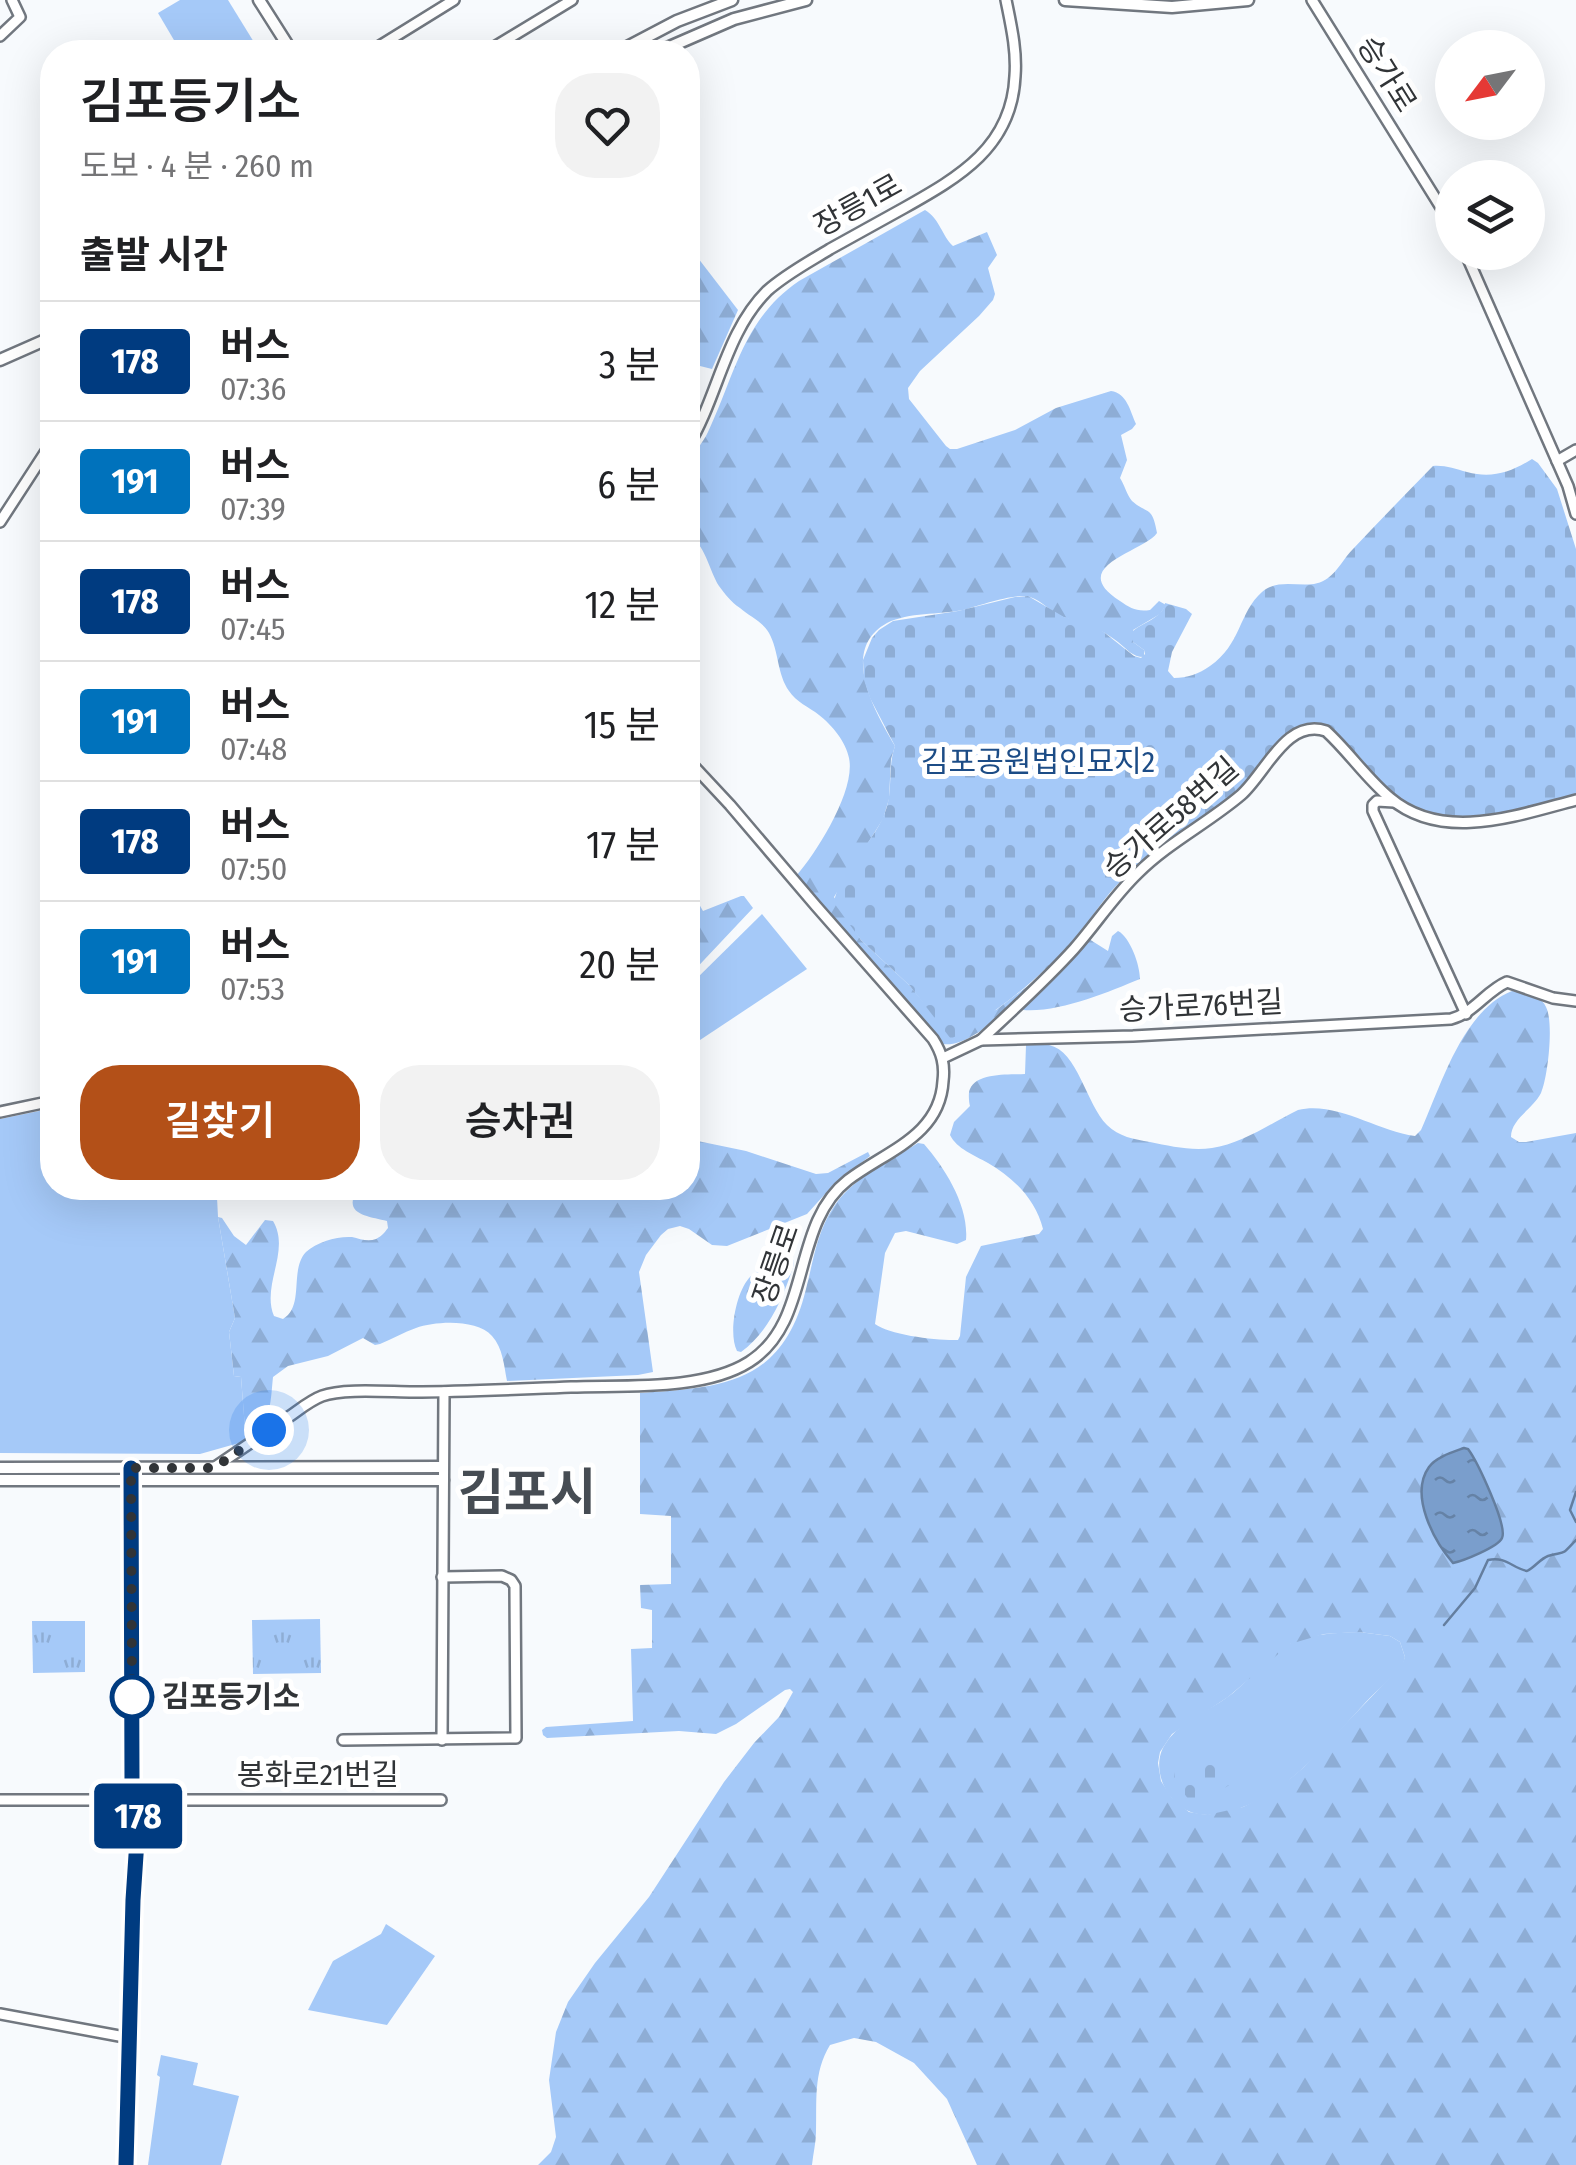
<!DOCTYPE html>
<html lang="ko">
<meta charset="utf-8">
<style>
:root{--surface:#fff;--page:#f2f2f2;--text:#202124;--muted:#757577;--line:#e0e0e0;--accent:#b35018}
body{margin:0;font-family:"Fira Sans Condensed","Noto Sans KR",sans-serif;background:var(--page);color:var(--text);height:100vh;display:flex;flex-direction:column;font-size:38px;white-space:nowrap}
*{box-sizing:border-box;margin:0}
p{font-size:32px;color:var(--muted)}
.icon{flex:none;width:55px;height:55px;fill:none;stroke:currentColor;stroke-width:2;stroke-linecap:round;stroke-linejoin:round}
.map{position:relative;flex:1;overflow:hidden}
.sheet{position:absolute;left:40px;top:40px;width:660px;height:1160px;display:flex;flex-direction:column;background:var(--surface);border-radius:40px;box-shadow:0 10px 40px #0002}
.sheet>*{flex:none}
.badge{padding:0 20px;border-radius:8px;font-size:35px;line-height:65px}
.needle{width:65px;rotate:238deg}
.controls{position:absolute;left:1435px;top:30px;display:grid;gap:20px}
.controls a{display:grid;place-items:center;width:110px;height:110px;border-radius:50%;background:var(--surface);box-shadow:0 10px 40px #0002;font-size:50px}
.you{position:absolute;width:50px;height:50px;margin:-25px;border:8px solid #fff;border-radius:50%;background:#1a73e8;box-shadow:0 0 0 15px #1a73e833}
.map>.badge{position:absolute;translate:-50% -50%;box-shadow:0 0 0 5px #fff}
h2{padding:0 40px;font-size:38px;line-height:90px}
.round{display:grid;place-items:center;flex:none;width:105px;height:105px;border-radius:40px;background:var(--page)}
.summary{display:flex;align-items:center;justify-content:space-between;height:170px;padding:0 40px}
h1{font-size:48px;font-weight:600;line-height:75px}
.primary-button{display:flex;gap:20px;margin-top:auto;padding:20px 40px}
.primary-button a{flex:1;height:115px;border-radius:40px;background:var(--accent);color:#fff;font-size:40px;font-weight:600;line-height:115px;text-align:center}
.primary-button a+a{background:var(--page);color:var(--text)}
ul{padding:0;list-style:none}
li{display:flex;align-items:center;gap:30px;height:120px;padding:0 40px;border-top:2px solid var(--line)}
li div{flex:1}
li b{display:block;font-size:38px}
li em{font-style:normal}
li .badge{min-width:110px;font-weight:700;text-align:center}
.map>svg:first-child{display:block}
.grass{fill:#a5c9f8}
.forest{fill:url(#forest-firs);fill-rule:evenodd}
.cemetery{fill:url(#cemetery-stones)}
.park{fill:url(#park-tufts)}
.water{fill:url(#water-ripples);stroke:#647e9f;stroke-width:2.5}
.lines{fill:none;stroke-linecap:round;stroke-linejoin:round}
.stream{stroke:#647e9f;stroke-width:2.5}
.minor-casing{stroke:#71777f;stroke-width:14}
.tertiary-casing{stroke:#71777f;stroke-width:15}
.minor{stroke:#fff;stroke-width:9}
.tertiary{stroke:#fff;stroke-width:10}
.line-casing{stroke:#fff;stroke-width:22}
.line{stroke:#003b80;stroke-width:15}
.walk{stroke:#313437;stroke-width:10;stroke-dasharray:0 18}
.stop-dot{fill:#fff;stroke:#003b80;stroke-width:5}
.labels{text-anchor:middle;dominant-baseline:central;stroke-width:10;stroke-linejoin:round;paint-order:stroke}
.street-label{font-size:30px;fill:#313437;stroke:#fff}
.park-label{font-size:30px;fill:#1c4c86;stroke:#fff}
.stop-label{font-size:30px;font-weight:bold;fill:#313437;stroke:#fff;text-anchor:start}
.town-label{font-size:50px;font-weight:bold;fill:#464c53;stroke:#fff}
</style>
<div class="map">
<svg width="1576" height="2165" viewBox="0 0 1576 2165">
<defs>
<pattern id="forest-firs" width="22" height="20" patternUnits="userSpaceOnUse" patternTransform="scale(2.5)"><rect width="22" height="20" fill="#a5c9f8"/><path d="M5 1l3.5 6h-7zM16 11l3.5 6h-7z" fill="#8eadd5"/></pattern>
<pattern id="cemetery-stones" width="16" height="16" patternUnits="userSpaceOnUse" patternTransform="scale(2.5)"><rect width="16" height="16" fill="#a5c9f8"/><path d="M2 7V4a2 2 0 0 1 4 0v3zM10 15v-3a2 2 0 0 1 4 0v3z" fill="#8eadd5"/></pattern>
<pattern id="park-tufts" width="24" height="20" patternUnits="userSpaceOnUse" patternTransform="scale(2.5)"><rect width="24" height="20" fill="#a5c9f8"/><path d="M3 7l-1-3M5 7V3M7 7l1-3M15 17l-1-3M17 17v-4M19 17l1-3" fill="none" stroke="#8eadd5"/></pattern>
<pattern id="water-ripples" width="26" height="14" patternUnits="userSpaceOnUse" patternTransform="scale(2.5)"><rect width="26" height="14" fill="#7a9ecc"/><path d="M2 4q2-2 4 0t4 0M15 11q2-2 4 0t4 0" fill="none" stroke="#6582a6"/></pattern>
</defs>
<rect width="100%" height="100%" fill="#f7fafd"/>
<g class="grass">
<polygon points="180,0 228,0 260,52 181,52 158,13"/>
<polygon points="762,914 807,969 688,1048 688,987"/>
<polygon points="44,1110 52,1114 52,1188 213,1188 217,1197 218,1217 235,1318 229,1332 234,1376 241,1377 246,1441 200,1454 0,1453 0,1119"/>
<path d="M1359,1632l31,4 10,6 5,15 -2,8c-12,14 -26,25 -38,38 -35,38 -72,85 -122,104 -13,5 -30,10 -45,7 -30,-5 -50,-46 -32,-71 15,-23 46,-33 67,-50 20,-16 36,-39 58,-50 20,-10 47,-10 68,-11z"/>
<polygon points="386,1924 435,1956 387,2025 308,2010 333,1961 381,1934"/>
<polygon points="161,2055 198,2063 193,2085 239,2096 221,2165 148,2165 160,2077 157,2075"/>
</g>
<g class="forest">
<path d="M925,210c15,9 17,26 28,36l34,-14 10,23 -9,13 7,26 -2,6 -14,16 -59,55 -12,17 1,11 37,47 4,3h7l58,-19 41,-22 55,-17c16,2 19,20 25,33l-4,5 -11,6 6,25 -7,18c4,6 7,17 12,23 16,14 20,4 25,32 -13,19 -92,33 -37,68 10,7 17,11 30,9l9,-9 7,4 -6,9 -27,16v12l11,8v7c-12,0 -17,-8 -26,-15 -22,-17 -30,-16 -55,-25 -12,-5 -21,-16 -33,-20 -13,-5 -52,9 -67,13 -24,5 -54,2 -76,13 -49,27 -11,90 8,123l-4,13 -2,40 -6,20 -49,78 27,43 49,46 28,34 58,-10 41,-31c-19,20 -65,70 -94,65l-146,-169c20,-23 59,-85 52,-117 -3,-16 -17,-33 -30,-43 -10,-8 -23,-13 -30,-24 -12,-17 -10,-40 -20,-58 -6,-11 -20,-17 -29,-25 -9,-6 -15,-14 -21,-22 -10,-16 -14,-43 -31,-51 0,-16 -4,-56 0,-70 4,-11 15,-22 20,-33 27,-57 35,-113 91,-151z"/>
<polygon points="688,245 738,310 712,369 688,363"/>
<polygon points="691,890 703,911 741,896 744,896 753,908 688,977 688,892"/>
<path d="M1118,931c12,6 22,34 22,48 -32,13 -81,34 -117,31l1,-5 61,-64 4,-2 19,12 4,-15z"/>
<path d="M1512,991c11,1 29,4 34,16 8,15 2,70 -5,86 -8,16 -30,26 -30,44l8,5h7l50,-9v1032h-599l-30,-66 -33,-36 -38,-21 -22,-4 -24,7c-17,28 -13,56 -14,87 0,11 -3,22 -4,33h-274l13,-13 5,-15 -7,-57 7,-48 12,-30 27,-39 54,-66 75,-115 30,-39 25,-26 14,-25 -3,-3 -5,1 -49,34 -20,10 -37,-3 -132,7 -4,-3 -1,-5 4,-3 87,-6 -2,-72 21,-1v-38l-11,-2 -1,-23 31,-1v-68l-31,-2v-121c84,-5 143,-10 166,-104 7,-27 11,-57 27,-81 19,-30 55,-46 85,-65l6,1c21,24 45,62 42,96l-9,4 -51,-13 -11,2 -10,20 -10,71c14,11 64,17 83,16l2,-4 6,-59 15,-31 58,-12 4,-5c-7,-29 -29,-51 -55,-66 -14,-8 -31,-14 -38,-28l4,-13 16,-16c-1,-3 -2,-14 0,-17 7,-17 40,-14 55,-15l1,-29c7,0 16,-2 23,0 29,6 37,59 58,80 12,12 27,14 43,17 20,4 41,9 62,6 30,-4 59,-25 86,-38 39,-9 78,21 117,26l6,-6c20,-44 41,-119 91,-139zM1475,1460c6,15 35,70 25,81 -7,8 -33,17 -43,22l-11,-9 -21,-44zM1359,1632l31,4 10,6 5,15 -3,8 -98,102 -13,11 -32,21 -16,8 -36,8 -18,-3 -17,-14 -11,-17 -3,-18 2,-11 12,-18 56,-37 62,-53 34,-10z"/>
<path d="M688,1139l58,12 70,23 12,-1 40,-21 2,4 -35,27 -28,31 -80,32 -15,-1 -23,-16 -9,-3 -12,3 -7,6 -15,20 -7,17 14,100 -15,3 -131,6c-3,-15 -4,-33 -15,-45 -15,-17 -56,-15 -76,-8 -12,4 -24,11 -36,16l-5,1 -12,-7 -35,18 -40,10 -15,11c-3,30 -1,42 -27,64l-5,-64 -7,-1 -5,-44 6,-14 -17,-101 4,1 12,18 12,9 19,-25 8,1c18,30 -12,64 1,95l9,3c22,-13 6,-49 23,-67 11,-10 31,-16 46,-15 8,2 16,5 24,2 6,-3 8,-6 12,-11l-1,-7c-19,-5 -46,-6 -29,-33h330z"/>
<path d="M787,1258l7,2v4c-10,32 -25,68 -53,88l-4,-1c-9,-17 -1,-61 14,-75 9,-8 24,-13 36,-18z"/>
</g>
<g class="cemetery">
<path d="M1532,459l6,4 19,26 19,60v245c-44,13 -96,33 -142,20 -14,-4 -29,-10 -41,-19 -23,-19 -53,-76 -85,-71 -32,4 -47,47 -69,67 -37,32 -81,55 -116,88 -19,17 -31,40 -48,59 -35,41 -77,73 -124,101l-41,-53 -49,-46 -27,-37c5,-33 38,-58 50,-88 10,-22 3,-47 11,-69l-25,-48 -6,-18 -1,-20 9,-22 7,-8 14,-9 65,-10 57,-14 13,-1 36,21 32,9 38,30 7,2 4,-4 -1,-4 -11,-8 -2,-9c10,-11 32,-14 34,-30l21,6 6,5 -20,38 -4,19 6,7c13,0 25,-4 36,-12 31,-21 29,-54 52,-74 20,-17 47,1 66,-14 10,-7 16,-20 25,-29 26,-28 53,-55 80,-83 12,-1 22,3 34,6 25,7 44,0 65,-13z"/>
<polygon points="1205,1751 1229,1785 1201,1805 1192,1804 1174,1780 1175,1772"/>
</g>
<g class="park">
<polygon points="320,1619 321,1673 253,1674 252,1620"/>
<polygon points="32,1621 85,1621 85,1672 33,1673"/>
</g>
<path class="water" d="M1464,1448l4,1c9,12 40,77 34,89 -4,9 -39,23 -49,25 -19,-22 -44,-68 -24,-96 7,-10 24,-15 35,-19z"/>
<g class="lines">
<g class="stream">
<polyline points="1576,1492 1570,1510 1576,1522"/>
<path d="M1444,1625l31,-37 13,-28c18,-4 24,8 39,11 8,-4 13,-12 21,-15 19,-5 13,0 28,-16"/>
</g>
<defs>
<g id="minor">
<polyline points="1312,0 1452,225"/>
<polyline points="0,36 20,17 12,0"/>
<polyline points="370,52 454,0"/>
<polyline points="486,52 572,0"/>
<polyline points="1465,252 1568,486 1576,514"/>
<path d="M688,446c30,-49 37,-113 79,-155 19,-17 42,-29 63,-42 25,-14 49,-27 74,-41 55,-31 108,-61 111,-132 2,-26 -4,-51 -9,-76"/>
<polyline points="1557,461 1576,450"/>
<polyline points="0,522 52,442"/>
<polyline points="1394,802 1377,801 1373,805 1373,811 1466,1014"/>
<path d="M981,1040c32,-30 64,-59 93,-91 22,-25 40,-53 64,-76 30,-30 70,-50 103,-78 25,-22 45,-77 85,-64 23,21 40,47 64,67 53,45 128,17 186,2"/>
<path d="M943,1058l38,-18 152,-4 318,-17c23,-6 35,-28 56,-37l46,16 23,3"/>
<polyline points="0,1112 52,1101"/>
<path d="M215,1467c25,-17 50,-34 75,-51 10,-7 21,-16 32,-20 21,-8 67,-4 91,-4 53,0 106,-3 158,-5 54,-2 132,4 178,-25 64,-40 41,-137 99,-182 38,-29 92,-44 95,-99 2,-16 -1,-28 -10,-42l-117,-133 -86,-101 -42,-45"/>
<polyline points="343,1740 516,1738 515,1586 511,1580 502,1576 442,1577"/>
<polyline points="442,1740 444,1392"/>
<polyline points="0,1800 441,1800"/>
<polyline points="0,2014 130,2038"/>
</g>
<g id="tertiary">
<polyline points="259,0 292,52"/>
<polyline points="1065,0 1172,7 1248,0"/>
<polyline points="618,52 677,21 732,0"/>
<polyline points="658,52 734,19 806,0"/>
<polyline points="0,360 52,337"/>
<polyline points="0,1468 442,1467"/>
<polyline points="0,1480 443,1480"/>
<polyline points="126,2165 133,1900 138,1825 131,1780 131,1468"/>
</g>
</defs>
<use href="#minor" class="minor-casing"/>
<use href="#tertiary" class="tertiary-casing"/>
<use href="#minor" class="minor"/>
<use href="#tertiary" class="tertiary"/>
</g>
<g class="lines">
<defs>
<polyline id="line" points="126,2165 133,1900 138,1825 132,1780 131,1468"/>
</defs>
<use href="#line" class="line-casing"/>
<use href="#line" class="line"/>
<polyline class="walk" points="132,1697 131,1468 214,1468 269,1430"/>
</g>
<circle class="stop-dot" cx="132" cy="1697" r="20"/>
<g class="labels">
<g class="street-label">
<text transform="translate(1387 74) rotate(58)">승가로</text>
<text transform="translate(858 205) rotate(-29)">장릉1로</text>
<text transform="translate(1171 818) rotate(-41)">승가로58번길</text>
<text transform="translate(1201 1006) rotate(-3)">승가로76번길</text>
<text transform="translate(776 1264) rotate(-71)">장릉로</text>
<text x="318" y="1775">봉화로21번길</text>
</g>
<g class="park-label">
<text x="1038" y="762">김포공원법인묘지2</text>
</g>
<g class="stop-label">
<text x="162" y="1697">김포등기소</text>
</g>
<g class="town-label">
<text x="527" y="1493">김포시</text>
</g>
</g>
</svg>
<div class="controls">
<a><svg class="needle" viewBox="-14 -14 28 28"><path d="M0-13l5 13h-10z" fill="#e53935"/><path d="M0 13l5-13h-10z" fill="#757577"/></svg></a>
<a><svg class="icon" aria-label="layers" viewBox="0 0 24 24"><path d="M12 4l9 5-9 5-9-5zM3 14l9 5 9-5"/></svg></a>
</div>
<div class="you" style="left:269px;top:1430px"></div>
<b class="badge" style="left:138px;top:1816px;background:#003b80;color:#fff">178</b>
<section class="sheet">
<div class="summary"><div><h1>김포등기소</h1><p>도보 · 4 분 · 260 m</p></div><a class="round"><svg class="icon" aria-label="heart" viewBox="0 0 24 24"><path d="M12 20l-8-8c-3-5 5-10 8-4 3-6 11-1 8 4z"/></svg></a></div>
<h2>출발 시간</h2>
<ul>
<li><span class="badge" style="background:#003b80;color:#fff">178</span><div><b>버스</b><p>07:36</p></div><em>3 분</em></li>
<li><span class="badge" style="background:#0072bc;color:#fff">191</span><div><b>버스</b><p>07:39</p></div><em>6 분</em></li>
<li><span class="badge" style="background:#003b80;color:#fff">178</span><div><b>버스</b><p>07:45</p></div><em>12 분</em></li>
<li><span class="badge" style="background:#0072bc;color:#fff">191</span><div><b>버스</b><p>07:48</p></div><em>15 분</em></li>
<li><span class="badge" style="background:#003b80;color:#fff">178</span><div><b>버스</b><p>07:50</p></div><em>17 분</em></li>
<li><span class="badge" style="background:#0072bc;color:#fff">191</span><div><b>버스</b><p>07:53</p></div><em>20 분</em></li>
</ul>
<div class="primary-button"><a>길찾기</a><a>승차권</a></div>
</section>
</div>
